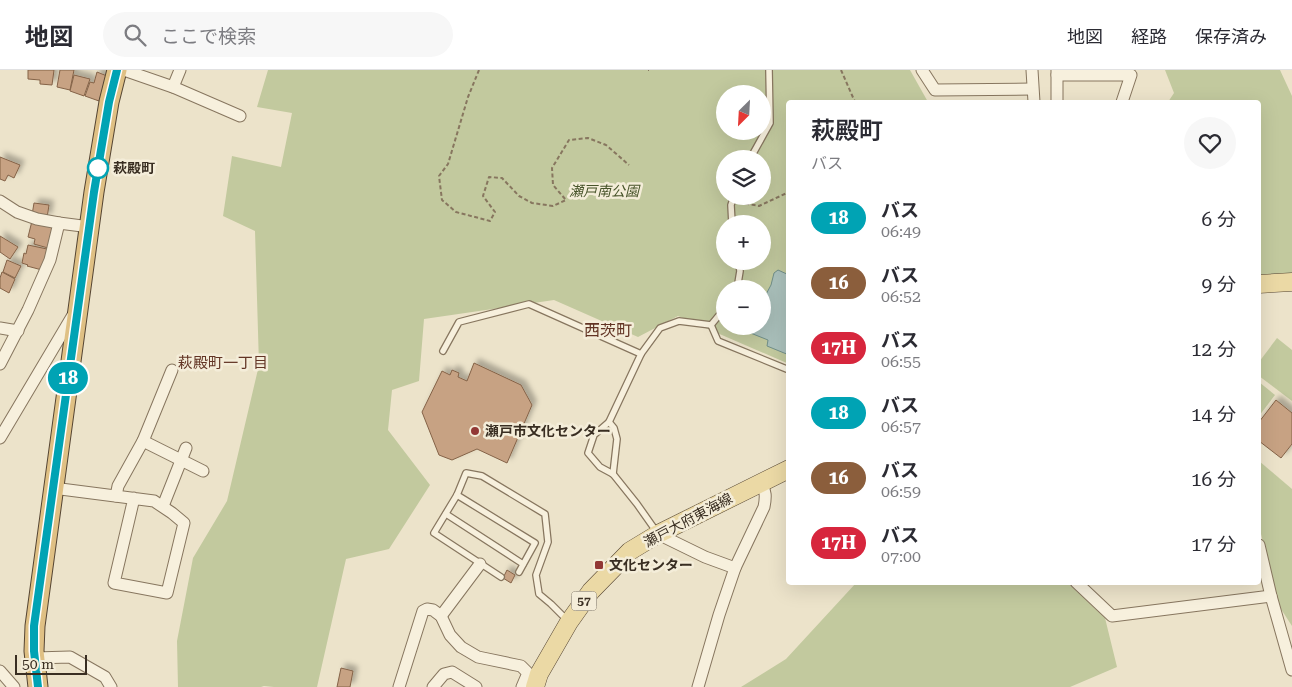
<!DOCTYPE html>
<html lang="ja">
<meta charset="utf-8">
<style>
:root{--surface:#fff;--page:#f7f7f7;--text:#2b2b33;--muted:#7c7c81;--line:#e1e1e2}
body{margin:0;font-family:"Roboto Serif","Noto Sans JP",serif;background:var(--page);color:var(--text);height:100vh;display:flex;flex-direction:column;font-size:19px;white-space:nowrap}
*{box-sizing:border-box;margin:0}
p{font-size:16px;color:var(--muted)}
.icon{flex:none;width:28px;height:28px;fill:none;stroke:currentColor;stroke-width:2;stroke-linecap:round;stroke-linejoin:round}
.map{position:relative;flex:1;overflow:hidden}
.details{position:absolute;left:786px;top:30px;width:475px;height:485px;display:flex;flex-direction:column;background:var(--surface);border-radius:5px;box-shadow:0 5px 20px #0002}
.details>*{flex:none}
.badge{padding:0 10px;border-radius:16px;font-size:18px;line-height:32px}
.needle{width:32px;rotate:204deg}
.buttons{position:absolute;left:716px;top:15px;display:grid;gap:10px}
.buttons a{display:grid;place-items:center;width:55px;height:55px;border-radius:50%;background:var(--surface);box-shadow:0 5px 20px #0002;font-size:25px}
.scale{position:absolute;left:15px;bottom:12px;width:72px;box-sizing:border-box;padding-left:5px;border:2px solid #392e22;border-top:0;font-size:14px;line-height:18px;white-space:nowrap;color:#392e22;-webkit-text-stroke:4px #f4edd9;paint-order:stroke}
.map>.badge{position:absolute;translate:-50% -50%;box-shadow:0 0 0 2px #fff}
.round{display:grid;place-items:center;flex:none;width:52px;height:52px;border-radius:26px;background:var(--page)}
.summary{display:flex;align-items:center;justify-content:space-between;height:85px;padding:0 25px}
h1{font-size:24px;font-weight:600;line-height:38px}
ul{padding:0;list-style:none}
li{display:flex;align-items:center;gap:15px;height:65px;padding:0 25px}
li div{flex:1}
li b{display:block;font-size:19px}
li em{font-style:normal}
li .badge{min-width:55px;font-weight:700;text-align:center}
header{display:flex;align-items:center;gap:30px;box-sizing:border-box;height:70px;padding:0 25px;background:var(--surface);border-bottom:1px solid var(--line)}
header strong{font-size:24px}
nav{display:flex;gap:28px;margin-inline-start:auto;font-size:18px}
.search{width:350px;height:45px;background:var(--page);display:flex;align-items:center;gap:12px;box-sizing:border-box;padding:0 18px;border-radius:28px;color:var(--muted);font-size:19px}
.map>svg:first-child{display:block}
.green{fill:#c2c99e;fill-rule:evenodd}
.water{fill:#aac0bb;stroke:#718f89}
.building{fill:#c7a283;stroke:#846247;filter:url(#shadow)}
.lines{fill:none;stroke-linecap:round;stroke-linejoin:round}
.service-casing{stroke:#87765f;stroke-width:8}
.minor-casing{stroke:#87765f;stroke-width:13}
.primary-casing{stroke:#554533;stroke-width:19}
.trunk-casing{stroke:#554533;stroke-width:21}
.path{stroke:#87765f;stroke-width:2;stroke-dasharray:4 2.5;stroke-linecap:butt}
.service{stroke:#f7f0dd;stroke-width:5.5}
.minor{stroke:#f7f0dd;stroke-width:11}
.primary{stroke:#ebd9a5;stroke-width:18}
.trunk{stroke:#dfc084;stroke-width:19}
.line-casing{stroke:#fff;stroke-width:11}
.line{stroke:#00a3b4;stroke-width:8}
.stop-dot{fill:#fff;stroke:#00a3b4;stroke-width:2.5}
.poi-dot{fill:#923834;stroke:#f4edd9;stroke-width:2}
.labels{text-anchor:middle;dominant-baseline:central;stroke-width:5;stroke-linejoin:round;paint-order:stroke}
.shield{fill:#f4edd9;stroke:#716759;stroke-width:1}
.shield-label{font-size:12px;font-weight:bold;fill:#392e22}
.stop-label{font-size:14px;font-weight:bold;fill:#392e22;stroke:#f4edd9;text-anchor:start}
.park-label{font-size:14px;font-style:italic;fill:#47542a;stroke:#f4edd9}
.poi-label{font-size:14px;font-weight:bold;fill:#392e22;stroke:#f4edd9;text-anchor:start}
.street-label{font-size:14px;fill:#392e22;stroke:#f4edd9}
.neighbourhood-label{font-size:15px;fill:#623424;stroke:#f4edd9}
.quarter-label{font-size:16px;fill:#623424;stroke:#f4edd9}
</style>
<header>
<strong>地図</strong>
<div class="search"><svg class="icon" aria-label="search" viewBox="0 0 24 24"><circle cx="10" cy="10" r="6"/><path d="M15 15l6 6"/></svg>ここで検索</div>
<nav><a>地図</a><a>経路</a><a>保存済み</a></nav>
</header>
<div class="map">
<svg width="1292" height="617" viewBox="0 0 1292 617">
<defs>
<filter id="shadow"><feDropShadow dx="4.5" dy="-4.5" stdDeviation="2.5" flood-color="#0004"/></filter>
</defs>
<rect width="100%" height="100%" fill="#ece3ca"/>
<g class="green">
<path d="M268,0h642l18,32h-139v262l-111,-48 -40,21 -84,-37 -130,19 -5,62 -27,9 -4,40 42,55 -41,64 -43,10 -29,128h-43l-10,-1 -3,1h-83l-1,-46 16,-83 34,-57 32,-136 -4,-134 -32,-15 9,-60 49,11 11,-54 -35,-6zM725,24h37v37h-37zM725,89h37v37h-37zM725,154h37v37h-37zM725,219h37v37h-37z"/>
<polygon points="1165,0 1280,0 1292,26 1292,207 1259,209 1259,32 1168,32 1174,23"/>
<polygon points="1277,268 1292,280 1292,331 1259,306 1259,292"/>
<polygon points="1259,312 1275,325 1259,346"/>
<polygon points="1259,391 1292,419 1292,556 1279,536 1259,456"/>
<polygon points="856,513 1068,513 1105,548 1117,597 1070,617 741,617 786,589"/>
</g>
<polygon class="water" points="778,200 789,205 789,285 767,276 768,270 738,258 740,256 762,256 763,230 771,215 774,203"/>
<g class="building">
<polygon points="28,0 54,0 52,15 40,14 40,10 28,9"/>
<polygon points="60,0 74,0 70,20 57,17"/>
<polygon points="97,2 107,6 99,31 85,26 90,12 94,13"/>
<polygon points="74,5 90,9 84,26 70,21"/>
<polygon points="0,87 20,95 14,108 8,105 5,111 0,109"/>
<polygon points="34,133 49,135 47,148 32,145"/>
<polygon points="32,151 54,157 48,178 34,174 35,169 28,167"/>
<polygon points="0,166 18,177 10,189 0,182"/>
<polygon points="28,175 47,179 42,200 27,196 28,195 22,193 24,183 26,184"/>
<polygon points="7,190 21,196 15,208 3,202"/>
<polygon points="2,202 15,209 9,223 0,218 0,208"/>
<polygon points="474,293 521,315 532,335 507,393 477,379 452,390 439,385 422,342 442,301 450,305 452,300 459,303 458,307 467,311"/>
<polygon points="1276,330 1292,343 1292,374 1281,388 1259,371 1259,352"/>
<polygon points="507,500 515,505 511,513 503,508"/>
<polygon points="341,598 353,601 350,617 337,617"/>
</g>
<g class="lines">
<defs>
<g id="service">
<polyline points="750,89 770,53 769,0"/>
<polyline points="732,154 731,135 734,126"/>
<polyline points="737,219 740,201 738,191"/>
<polyline points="711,255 718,271 789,300"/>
<polyline points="711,255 725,238"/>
<polyline points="443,281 459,252 529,234 641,284 609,352 594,365 588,383 600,397 613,404 637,434 656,461"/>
<polyline points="641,284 660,258 679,251 711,255"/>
<polyline points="609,352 614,358 617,369 613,404"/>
<polyline points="457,425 535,473 519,502"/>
<polyline points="446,444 523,494"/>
<polyline points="501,507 434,463 457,425 466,403 482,406 545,444 548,472 536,505 539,524 551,534 567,550"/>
</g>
<g id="minor">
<polyline points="124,0 173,17 240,46"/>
<polyline points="922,0 935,20 1032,19"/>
<polyline points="1032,0 1034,32"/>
<polyline points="1057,5 1131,5 1122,32"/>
<polyline points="173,17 180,0"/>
<polyline points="1057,32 1057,0"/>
<polyline points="0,131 17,142 37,149 59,153"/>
<polyline points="0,258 18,261"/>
<polyline points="0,294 28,240 50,190 59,153 90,157"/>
<polyline points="0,368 73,245"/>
<polyline points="143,371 203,401"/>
<polyline points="53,418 154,431 172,443 184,453 167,523 114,513 134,428"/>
<polyline points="116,426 118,416 143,371 172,300"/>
<polyline points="163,436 186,378"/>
<polyline points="658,464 705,487 735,498"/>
<polyline points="1259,475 1271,526 1292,600"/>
<polyline points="1076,512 1112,546 1271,526"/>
<polyline points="441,546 480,494"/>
<polyline points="35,588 70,587 105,607 111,617"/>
<polyline points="0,601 14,617"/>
<polyline points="399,617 423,541 427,539 433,540 441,546 450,565 461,577 478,587 521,596 528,603 522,617"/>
<polyline points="433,617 444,604 452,602 476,617"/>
<path d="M698,617l21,-72 16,-47 29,-61c2,-10 2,-16 -3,-24"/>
</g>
<g id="primary">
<polyline points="1259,214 1292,212"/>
<polyline points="535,617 539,604 569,552 591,521 630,481 658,464 789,399"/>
</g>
<polyline id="trunk" points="38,617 34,581 35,556 94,122 109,32 117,0"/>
</defs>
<use href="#service" class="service-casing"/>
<use href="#minor" class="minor-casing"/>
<use href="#primary" class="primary-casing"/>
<use href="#trunk" class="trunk-casing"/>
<g class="path">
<polyline points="479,0 468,27 448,94 439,106 442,130 456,142 490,151 495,142 483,126 489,107 502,108 519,126 532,133 553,136 566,130 553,115 552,98 569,70 588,68 606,75 629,95"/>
<polyline points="648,0 649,0"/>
<polyline points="841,0 855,32"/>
<polyline points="740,130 743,133 759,136 789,122"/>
</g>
<use href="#service" class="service"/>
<use href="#minor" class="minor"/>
<use href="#primary" class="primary"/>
<use href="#trunk" class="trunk"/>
</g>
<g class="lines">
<defs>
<polyline id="line" points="38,617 34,581 34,556 94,122 109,32 117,0"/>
</defs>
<use href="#line" class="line-casing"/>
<use href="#line" class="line"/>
</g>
<circle class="stop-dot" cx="98" cy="98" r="10"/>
<g class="poi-dot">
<circle cx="475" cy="361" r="5"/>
<rect x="594" y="490" width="10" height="10" rx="2.5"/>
</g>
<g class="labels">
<rect class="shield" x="571.5" y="521.5" width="25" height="19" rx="4"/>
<g class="shield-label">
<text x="584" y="531">57</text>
</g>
<g class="stop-label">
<text x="113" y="98">萩殿町</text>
</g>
<g class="park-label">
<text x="604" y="121">瀬戸南公園</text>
</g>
<g class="poi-label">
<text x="485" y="361">瀬戸市文化センター</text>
<text x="609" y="495">文化センター</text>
</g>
<g class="street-label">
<text transform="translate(688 450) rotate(-28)">瀬戸大府東海線</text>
</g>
<g class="neighbourhood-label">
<text x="223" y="293">萩殿町一丁目</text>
</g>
<g class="quarter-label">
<text x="608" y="260">西茨町</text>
</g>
</g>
</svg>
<div class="buttons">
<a><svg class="needle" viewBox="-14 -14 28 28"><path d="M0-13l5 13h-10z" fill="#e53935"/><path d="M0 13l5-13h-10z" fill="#7c7c81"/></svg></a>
<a><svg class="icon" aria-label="layers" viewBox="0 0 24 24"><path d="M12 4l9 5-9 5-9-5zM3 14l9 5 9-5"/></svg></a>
<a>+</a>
<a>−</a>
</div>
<div class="scale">50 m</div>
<b class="badge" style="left:68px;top:308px;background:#00a3b4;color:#fff">18</b>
<section class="details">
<div class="summary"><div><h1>萩殿町</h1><p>バス</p></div><a class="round"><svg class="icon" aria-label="heart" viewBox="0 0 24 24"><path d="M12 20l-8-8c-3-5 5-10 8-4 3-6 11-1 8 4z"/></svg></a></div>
<ul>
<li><span class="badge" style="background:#00a3b4;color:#fff">18</span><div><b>バス</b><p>06:49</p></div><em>6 分</em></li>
<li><span class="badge" style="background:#8b5e3c;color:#fff">16</span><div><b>バス</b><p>06:52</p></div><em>9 分</em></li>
<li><span class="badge" style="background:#d7263d;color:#fff">17H</span><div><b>バス</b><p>06:55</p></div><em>12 分</em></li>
<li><span class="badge" style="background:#00a3b4;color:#fff">18</span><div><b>バス</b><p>06:57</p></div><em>14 分</em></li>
<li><span class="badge" style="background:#8b5e3c;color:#fff">16</span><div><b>バス</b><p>06:59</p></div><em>16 分</em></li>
<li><span class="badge" style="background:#d7263d;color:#fff">17H</span><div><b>バス</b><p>07:00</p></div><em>17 分</em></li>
</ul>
</section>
</div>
